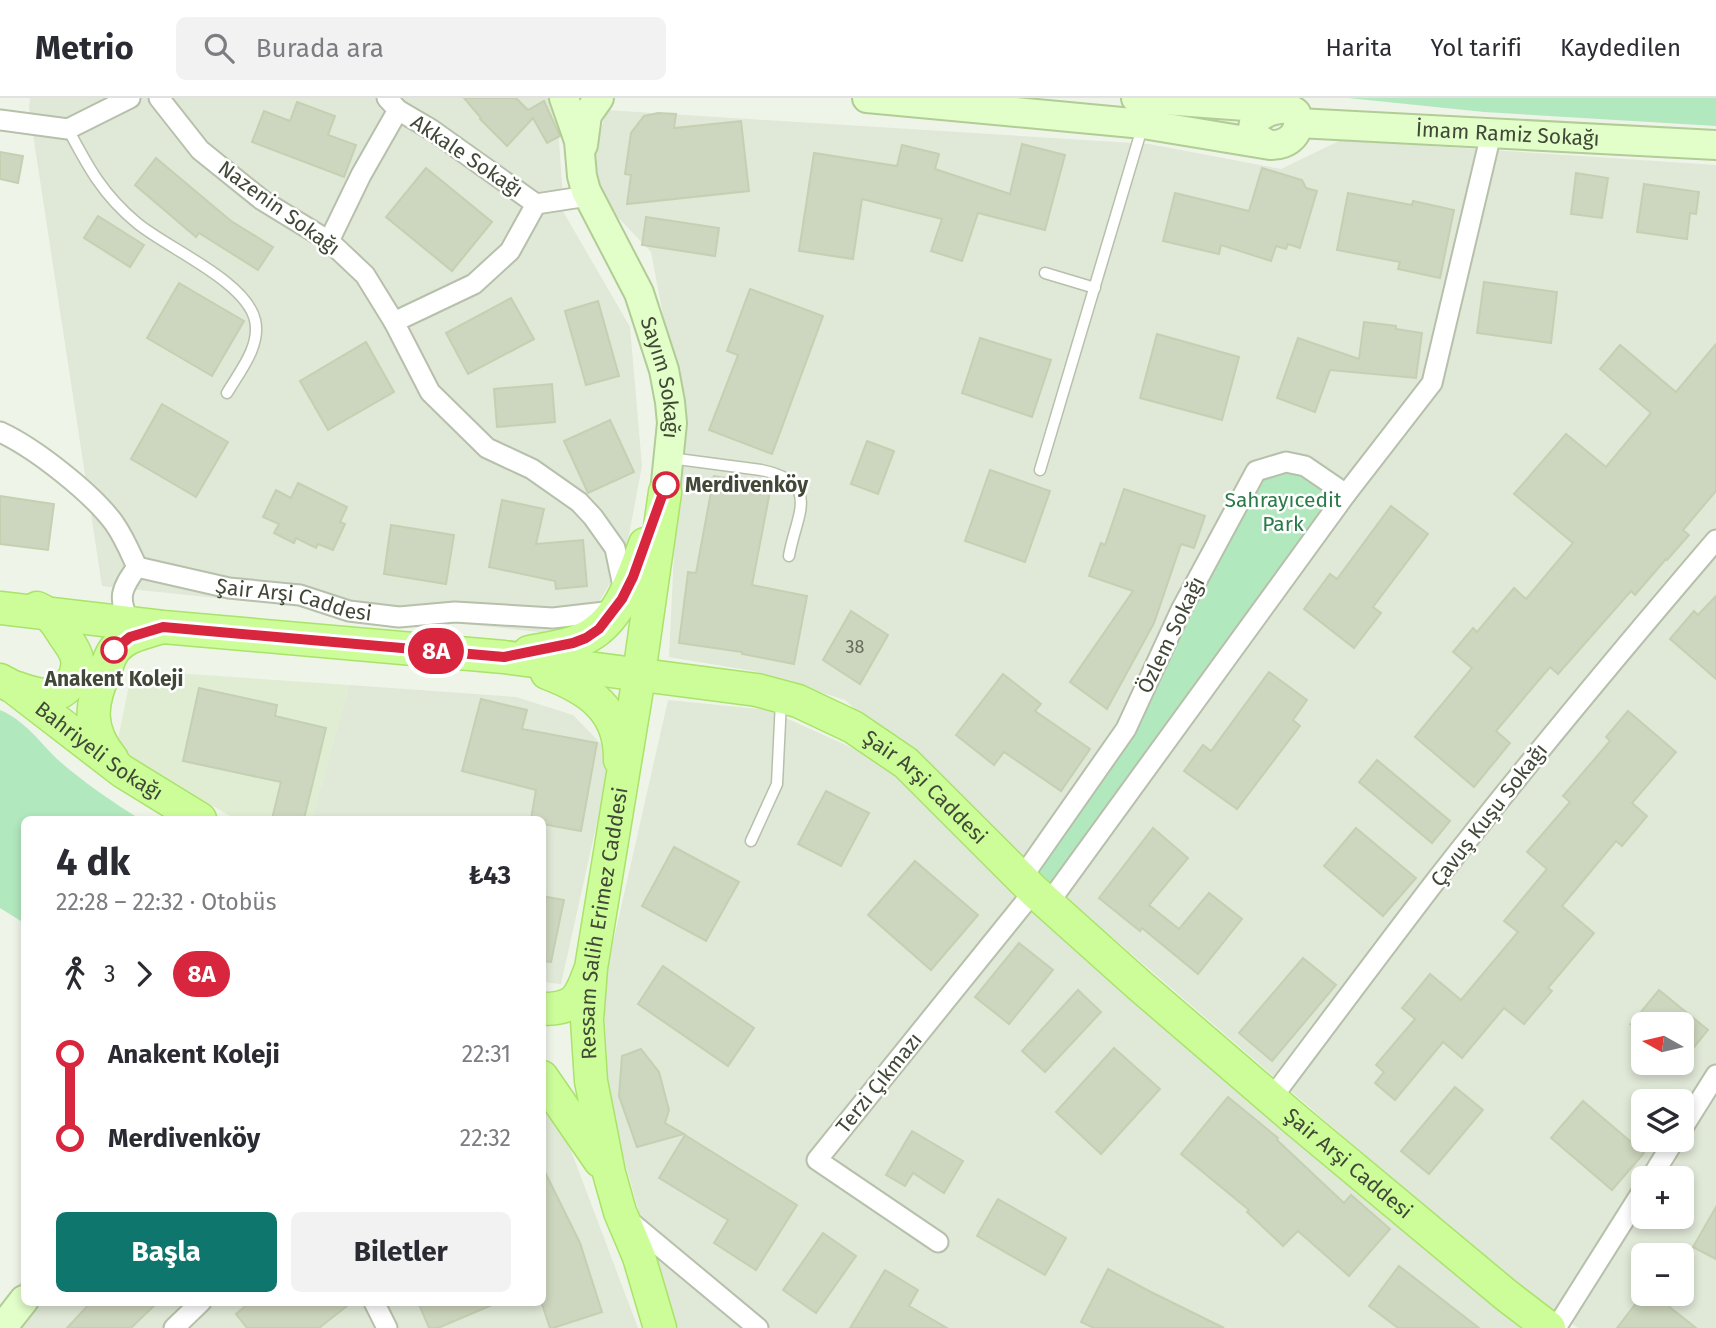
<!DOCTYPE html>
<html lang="tr">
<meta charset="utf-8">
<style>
:root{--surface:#fff;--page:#f2f2f3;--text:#2b2b33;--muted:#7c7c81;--line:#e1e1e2;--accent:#0f766e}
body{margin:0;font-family:"Fira Sans",sans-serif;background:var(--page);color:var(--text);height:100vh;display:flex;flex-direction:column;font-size:26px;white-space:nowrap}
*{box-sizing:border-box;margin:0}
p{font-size:23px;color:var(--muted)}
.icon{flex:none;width:38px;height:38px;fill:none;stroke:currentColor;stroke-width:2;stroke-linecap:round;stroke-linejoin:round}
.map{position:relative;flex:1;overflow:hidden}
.drawer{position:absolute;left:21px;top:718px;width:525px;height:490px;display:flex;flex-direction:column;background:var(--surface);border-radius:10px;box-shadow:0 4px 10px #0003}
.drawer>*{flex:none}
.badge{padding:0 14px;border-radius:23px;font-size:24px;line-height:46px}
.needle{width:46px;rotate:278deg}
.buttons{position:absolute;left:1631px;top:914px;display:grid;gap:14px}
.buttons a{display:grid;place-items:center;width:63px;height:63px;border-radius:10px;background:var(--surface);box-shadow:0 4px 10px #0003;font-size:35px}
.map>.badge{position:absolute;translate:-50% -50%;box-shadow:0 0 0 4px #fff}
.legs{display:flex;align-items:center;gap:10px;height:77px;padding:0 35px;font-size:23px}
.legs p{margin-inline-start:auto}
.overview{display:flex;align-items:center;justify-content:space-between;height:119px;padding:0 35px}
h1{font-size:38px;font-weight:700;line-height:52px}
.cta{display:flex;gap:14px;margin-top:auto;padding:14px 35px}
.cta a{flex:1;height:80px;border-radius:10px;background:var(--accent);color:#fff;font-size:28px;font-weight:700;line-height:80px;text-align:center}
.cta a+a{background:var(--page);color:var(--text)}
ul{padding:0 35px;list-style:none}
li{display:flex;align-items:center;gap:24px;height:84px;font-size:26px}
li i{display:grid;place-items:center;width:10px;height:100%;margin:0 9px;background:currentColor}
li i::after{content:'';width:18px;height:18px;margin:-9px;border:5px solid;border-radius:50%;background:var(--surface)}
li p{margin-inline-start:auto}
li:first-child i{background:linear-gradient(#0000 50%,currentColor 0)}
li:last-child i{background:linear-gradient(currentColor 50%,#0000 0)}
header{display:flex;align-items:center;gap:42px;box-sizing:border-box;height:98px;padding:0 35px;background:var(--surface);border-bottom:2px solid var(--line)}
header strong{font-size:33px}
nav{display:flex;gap:38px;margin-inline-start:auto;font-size:24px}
.search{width:490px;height:63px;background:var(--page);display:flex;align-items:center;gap:18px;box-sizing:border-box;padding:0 24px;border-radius:10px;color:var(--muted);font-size:26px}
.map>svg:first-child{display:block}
.residential{fill:#e0e8d7;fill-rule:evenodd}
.education{fill:#e0edd3}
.green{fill:#b2e8be}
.building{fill:#cdd6be;stroke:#c5d0b2;stroke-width:2}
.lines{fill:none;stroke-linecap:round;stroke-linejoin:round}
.lane-casing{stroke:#b7c0ab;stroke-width:13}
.street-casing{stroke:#b7c0ab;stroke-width:23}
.secondary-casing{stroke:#b1cd95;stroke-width:32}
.primary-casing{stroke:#a9e369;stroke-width:35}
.lane{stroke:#fff;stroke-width:10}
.street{stroke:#fff;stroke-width:19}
.secondary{stroke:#e2fec9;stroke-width:28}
.primary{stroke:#ccfd99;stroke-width:32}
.line-1-casing{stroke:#fff;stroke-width:16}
.line-1{stroke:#d7263d;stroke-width:10}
.stop-1-dot{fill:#fff;stroke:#d7263d;stroke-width:3.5}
.labels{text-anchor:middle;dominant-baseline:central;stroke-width:5;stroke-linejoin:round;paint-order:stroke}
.number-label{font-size:18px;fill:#656c59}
.street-label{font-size:21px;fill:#424837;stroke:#fff}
.stop-label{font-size:21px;font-weight:bold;fill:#424837;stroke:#fff;text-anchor:start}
.park-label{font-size:21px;fill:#2b7a4a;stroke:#fff}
</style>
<header>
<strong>Metrio</strong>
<div class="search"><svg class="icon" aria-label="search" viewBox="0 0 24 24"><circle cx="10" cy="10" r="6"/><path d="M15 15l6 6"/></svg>Burada ara</div>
<nav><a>Harita</a><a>Yol tarifi</a><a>Kaydedilen</a></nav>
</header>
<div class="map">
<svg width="1716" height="1230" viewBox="0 0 1716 1230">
<rect width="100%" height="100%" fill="#eff4e9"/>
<g class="residential">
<polygon points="30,0 556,0 564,115 630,229 642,368 624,463 578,538 102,488 29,10"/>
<path d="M606,12l543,34 132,25 60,-29 375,25v1163h-138l-82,-60 -442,-381 77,-149 -99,132 -187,-170 -92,-29 -84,-14 12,-248 -30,-157 -64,-67zM1643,926h39v38h-39zM1643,1003h39v38h-39zM1643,1080h39v38h-39zM1643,1157h39v38h-39z"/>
<polygon points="349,587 516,599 573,617 612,657 561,886 543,884 542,721 312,721"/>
<polygon points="668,602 768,612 888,666 1173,939 1539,1230 672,1230 610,1012 603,889"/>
<polygon points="543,1013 567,1042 638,1230 0,1230 0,1211 24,1180 24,1204 542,1204"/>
</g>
<polygon class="education" points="132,572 349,587 312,721 235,721 116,651"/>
<g class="green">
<polygon points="1348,0 1716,0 1716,28 1484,14"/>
<polygon points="1283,372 1301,375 1340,400 1054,789 1032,772 1131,640 1259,378"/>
<path d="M0,612c24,10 39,31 57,49 26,23 54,42 83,60h-116v104l-24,-15z"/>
</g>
<g class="building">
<polygon points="464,0 516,0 528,12 544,3 560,38 547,45 533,20 507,48 480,21 481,20"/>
<polygon points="297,4 335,18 328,37 356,47 344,79 252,44 264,13 290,23"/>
<polygon points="658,15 676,16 674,30 741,23 749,93 627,106 631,77 625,76 631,35 644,18"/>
<polygon points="1022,46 1065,57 1045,132 978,115 962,163 931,153 942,121 862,101 853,161 799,153 814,55 897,68 902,47 939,56 935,71 1010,96"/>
<polygon points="0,54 23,58 18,85 0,81"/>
<polygon points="156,60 231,123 273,149 258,172 199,135 196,139 135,87"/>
<polygon points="426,70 492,124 452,173 386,119"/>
<polygon points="1262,70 1302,82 1306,90 1317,93 1300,150 1288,146 1286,151 1276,148 1271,163 1221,147 1219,156 1163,143 1175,95 1249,113"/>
<polygon points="1576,75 1608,80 1602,120 1571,116"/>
<polygon points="1644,86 1699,94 1696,116 1690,115 1687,141 1637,134"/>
<polygon points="1348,95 1412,107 1413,103 1454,112 1440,180 1398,171 1400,164 1337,152"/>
<polygon points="98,118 144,147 130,169 84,140"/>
<polygon points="646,119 719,130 715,158 642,147"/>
<polygon points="1484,184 1557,194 1551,245 1477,235"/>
<polygon points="179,185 244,223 212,278 147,240"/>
<polygon points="750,191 823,218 772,356 709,332 738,257 727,253"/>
<polygon points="511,200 534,241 468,276 446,235"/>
<polygon points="598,203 619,278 586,287 565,213"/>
<polygon points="1364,224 1396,228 1396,231 1422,235 1416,280 1330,272 1315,314 1277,300 1298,240 1359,261"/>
<polygon points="1157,236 1239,259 1222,322 1140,300"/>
<polygon points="980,240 1051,262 1032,319 962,295"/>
<polygon points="366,244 394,294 328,332 300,283"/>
<polygon points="1716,246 1716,393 1683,432 1689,437 1667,462 1666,461 1635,497 1631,493 1558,576 1550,569 1496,633 1510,645 1474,689 1415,639 1472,570 1453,554 1473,530 1477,534 1514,490 1526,501 1573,445 1514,396 1566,336 1606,369 1651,315 1600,271 1620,247 1676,294"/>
<polygon points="552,286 555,324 497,329 494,291"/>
<polygon points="162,306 228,344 196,399 131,361"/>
<polygon points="610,322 634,374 588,395 564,343"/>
<polygon points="867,343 894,353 878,396 851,386"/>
<polygon points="990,372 1050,393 1025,464 965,443"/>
<polygon points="714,378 771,388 752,487 807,498 794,566 742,556 742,554 679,545 688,474 696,475"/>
<polygon points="298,385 347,409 340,424 345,426 333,452 318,446 316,450 296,440 294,445 274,435 279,426 263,419 276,392 291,400"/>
<polygon points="1124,391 1205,418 1194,450 1181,446 1154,525 1107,611 1070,584 1133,493 1089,478 1101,445 1105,447"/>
<polygon points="0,398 54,406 48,452 0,446"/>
<polygon points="502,402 544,411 536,446 583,442 587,488 556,491 555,483 489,469"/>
<polygon points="1391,408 1428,436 1373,509 1381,515 1354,550 1304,511 1330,476 1337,481"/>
<polygon points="391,427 454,437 446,486 384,476"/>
<polygon points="1716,498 1716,581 1670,541 1694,513 1698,517"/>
<polygon points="851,513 888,537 860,586 823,562"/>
<polygon points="1269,574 1307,602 1293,622 1300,628 1237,711 1184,673 1203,647 1211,653"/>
<polygon points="1003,576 1041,606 1035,613 1090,651 1061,693 1004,654 994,667 956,637"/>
<polygon points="199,590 277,607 275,618 326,630 304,721 272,721 281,684 183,663"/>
<polygon points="481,601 527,612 522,631 597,645 581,733 542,726 542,721 531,721 536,692 462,673"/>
<polygon points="1628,613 1676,654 1632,705 1647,718 1622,748 1616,743 1562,808 1594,835 1548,890 1552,893 1524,926 1504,910 1462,960 1443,944 1395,1002 1375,985 1384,974 1376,967 1415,921 1402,910 1430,876 1461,902 1518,834 1504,823 1547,771 1527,754 1570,704 1563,698 1610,643 1606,639"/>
<polygon points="1377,662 1450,723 1432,745 1359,684"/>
<polygon points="826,693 869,715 841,768 798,746"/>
<polygon points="1153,730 1188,760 1149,807 1179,831 1209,795 1242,821 1198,876 1142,830 1140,833 1099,800"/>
<polygon points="1356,730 1416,780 1383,818 1324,768"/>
<polygon points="674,749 739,784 706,843 642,808"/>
<polygon points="915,763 978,817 931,872 868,817"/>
<polygon points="542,798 564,802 551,864 542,863"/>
<polygon points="1019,845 1053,872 1009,926 975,899"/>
<polygon points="1303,860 1336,887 1272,963 1239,935"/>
<polygon points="663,868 754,930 728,968 638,906"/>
<polygon points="1078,892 1101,914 1045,974 1022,953"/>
<polygon points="1659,892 1708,932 1682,964 1682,926 1631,926"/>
<polygon points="1114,950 1160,991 1101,1056 1056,1014"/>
<polygon points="641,951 659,974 669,1012 665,1025 684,1036 637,1049 619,998 622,958"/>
<polygon points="1455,989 1483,1012 1429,1076 1401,1053"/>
<polygon points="1228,999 1278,1040 1277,1042 1344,1105 1351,1097 1390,1131 1349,1178 1298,1133 1283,1148 1247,1114 1249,1112 1181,1056"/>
<polygon points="1583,1003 1644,1055 1612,1092 1551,1040"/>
<polygon points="912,1033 963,1063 944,1095 913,1075 905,1088 886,1077"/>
<polygon points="685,1037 797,1107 756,1172 714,1145 728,1122 659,1080"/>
<polygon points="542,1068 580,1145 602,1214 553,1230 550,1230 542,1206"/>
<polygon points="998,1101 1066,1140 1045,1177 977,1138"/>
<polygon points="1716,1109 1716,1161 1693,1149"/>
<polygon points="823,1135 856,1158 816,1215 783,1192"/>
<polygon points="1399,1168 1479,1230 1398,1230 1369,1208"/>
<polygon points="1108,1171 1151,1194 1224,1230 1094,1230 1081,1224"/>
<polygon points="885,1172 918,1192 909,1208 947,1230 850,1230"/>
<polygon points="1644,1195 1652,1195 1696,1230 1617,1230"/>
<polygon points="91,1204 158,1204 131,1230 67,1230"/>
<polygon points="250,1204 352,1204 319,1230 247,1230 236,1216"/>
<polygon points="418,1204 499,1204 438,1230 429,1230"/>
</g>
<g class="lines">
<defs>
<g id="lane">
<path d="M68,31c20,38 35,66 69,94 30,25 109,58 118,97 6,26 -15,51 -28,73"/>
<polyline points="1045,175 1095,190"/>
<path d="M670,360l91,12c62,13 35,44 28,86"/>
<polyline points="1040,372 1142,30"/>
<polyline points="751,743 777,686 781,603"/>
</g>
<g id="street">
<polyline points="159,0 200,52 262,102 329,143 365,177 394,224 430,294 487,350 532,371 579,404 593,419 615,450 624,493"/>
<polyline points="387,0 398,12 432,32 536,106"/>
<polyline points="0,22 68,31 130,0"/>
<polyline points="329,143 361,77 398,12"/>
<polyline points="394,224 474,186 510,153 536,106 588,98"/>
<path d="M0,334c35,16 92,61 114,91 10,14 16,29 23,44"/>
<path id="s1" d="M130,525c-13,-25 -9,-34 7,-56l92,21 71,7 49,16 50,6 56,-5 98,6 52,-6 12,-6"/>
<polyline points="1021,781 1126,631 1181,512 1256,373 1286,364 1305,368 1346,396"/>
<polyline points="1048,806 1346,396 1432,285 1491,36"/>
<path d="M1271,1001c55,-73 110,-147 166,-220 90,-115 184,-228 279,-339"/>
<polyline points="1682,1031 1716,977"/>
<polyline points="1651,1080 1675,1041"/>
<polyline points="627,1121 758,1230"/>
<polyline points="938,1144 817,1062 1034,793"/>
<polyline points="374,1204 387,1230"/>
<polyline points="174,1230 201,1204"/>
<polyline points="1556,1230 1643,1092"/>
</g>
<g id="secondary">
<path id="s2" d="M564,0l15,43 3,35 4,15 53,102 25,77 6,32 2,21 -7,69"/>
<path d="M867,0l276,26 127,21c18,1 34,-13 26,-32 -16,-15 -70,13 -26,32"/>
<polyline points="1136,0 1259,9 1263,0"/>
<path id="s3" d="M1298,25l418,22"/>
<polyline points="583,47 587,17 599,0"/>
<polyline points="2,1230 24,1202"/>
</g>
<g id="primary">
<path id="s4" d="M0,510l163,19 341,30 253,33 41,11 55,26 53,36 128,128 105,94 157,135 210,175 43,33"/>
<path d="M529,554c18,-4 37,-5 54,-13 36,-16 50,-61 62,-95"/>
<path d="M547,575c42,16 74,37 73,87"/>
<path id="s5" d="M0,582l13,7 109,84 78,48"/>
<path d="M17,590c11,4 22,8 33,7 16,-1 30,-19 27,-36 -1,-8 -9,-18 -13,-24 -8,-13 -13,-21 -27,-27"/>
<path d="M112,661c-25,-30 -22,-56 -6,-90 2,-7 5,-15 9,-20 11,-13 28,-16 44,-21"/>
<path d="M542,911c32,0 37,-9 47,-36"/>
<polyline points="542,979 600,1063"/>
<path id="s6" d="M660,1230l-21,-71 -19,-45 -11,-39 -18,-92 -4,-61 4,-52 45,-273 29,-203"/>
</g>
</defs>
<use href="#lane" class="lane-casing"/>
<use href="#street" class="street-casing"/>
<use href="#secondary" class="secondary-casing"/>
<use href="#primary" class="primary-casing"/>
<use href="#lane" class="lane"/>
<use href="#street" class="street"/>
<use href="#secondary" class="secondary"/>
<use href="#primary" class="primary"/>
</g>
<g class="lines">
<defs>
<polyline id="line-1" points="114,552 130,539 163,529 504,559 573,545 586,540 599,531 622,501 633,479 666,387"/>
</defs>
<use href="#line-1" class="line-1-casing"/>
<use href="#line-1" class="line-1"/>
</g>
<g class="stop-1-dot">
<circle cx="666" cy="387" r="12"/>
<circle cx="114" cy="552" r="12"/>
</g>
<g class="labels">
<g class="number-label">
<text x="855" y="549">38</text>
</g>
<g class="street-label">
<text stroke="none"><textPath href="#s3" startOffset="210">İmam Ramiz Sokağı</textPath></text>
<text transform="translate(467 58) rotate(34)">Akkale Sokağı</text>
<text transform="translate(279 110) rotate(36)">Nazenin Sokağı</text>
<text stroke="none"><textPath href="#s2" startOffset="299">Sayım Sokağı</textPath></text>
<text stroke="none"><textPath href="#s1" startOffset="222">Şair Arşi Caddesi</textPath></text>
<text transform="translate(1171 537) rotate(-64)">Özlem Sokağı</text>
<text stroke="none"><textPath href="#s5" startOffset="122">Bahriyeli Sokağı</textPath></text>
<text stroke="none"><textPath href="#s4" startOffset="959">Şair Arşi Caddesi</textPath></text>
<text transform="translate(1489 717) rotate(-52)">Çavuş Kuşu Sokağı</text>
<text stroke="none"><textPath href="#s6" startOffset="416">Ressam Salih Erimez Caddesi</textPath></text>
<text transform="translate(879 985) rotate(-51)">Terzi Çıkmazı</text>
<text stroke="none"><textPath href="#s4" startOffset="1526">Şair Arşi Caddesi</textPath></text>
</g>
<g class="stop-label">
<text x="685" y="387">Merdivenköy</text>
<text x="114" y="581" text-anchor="middle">Anakent Koleji</text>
</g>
<g class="park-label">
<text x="1283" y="402">Sahrayıcedit<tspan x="1283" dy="24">Park</tspan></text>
</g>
</g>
</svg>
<div class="buttons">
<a><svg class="needle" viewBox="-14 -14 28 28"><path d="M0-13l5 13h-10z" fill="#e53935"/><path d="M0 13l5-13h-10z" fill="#7c7c81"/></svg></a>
<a><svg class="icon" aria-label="layers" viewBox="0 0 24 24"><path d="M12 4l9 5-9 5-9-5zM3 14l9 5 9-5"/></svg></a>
<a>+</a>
<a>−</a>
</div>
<b class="badge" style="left:436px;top:553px;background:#d7263d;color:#fff">8A</b>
<section class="drawer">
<div class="overview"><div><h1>4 dk</h1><p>22:28 – 22:32 · Otobüs</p></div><b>₺43</b></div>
<div class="legs"><svg class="icon" aria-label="walk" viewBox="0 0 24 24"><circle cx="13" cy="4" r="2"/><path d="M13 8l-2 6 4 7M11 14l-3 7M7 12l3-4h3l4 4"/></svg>3<svg class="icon" aria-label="forward" viewBox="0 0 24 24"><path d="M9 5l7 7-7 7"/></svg><b class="badge" style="background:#d7263d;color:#fff">8A</b></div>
<ul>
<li><i style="color:#d7263d"></i><b>Anakent Koleji</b><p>22:31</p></li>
<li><i style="color:#d7263d"></i><b>Merdivenköy</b><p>22:32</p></li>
</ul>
<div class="cta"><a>Başla</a><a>Biletler</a></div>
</section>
</div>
